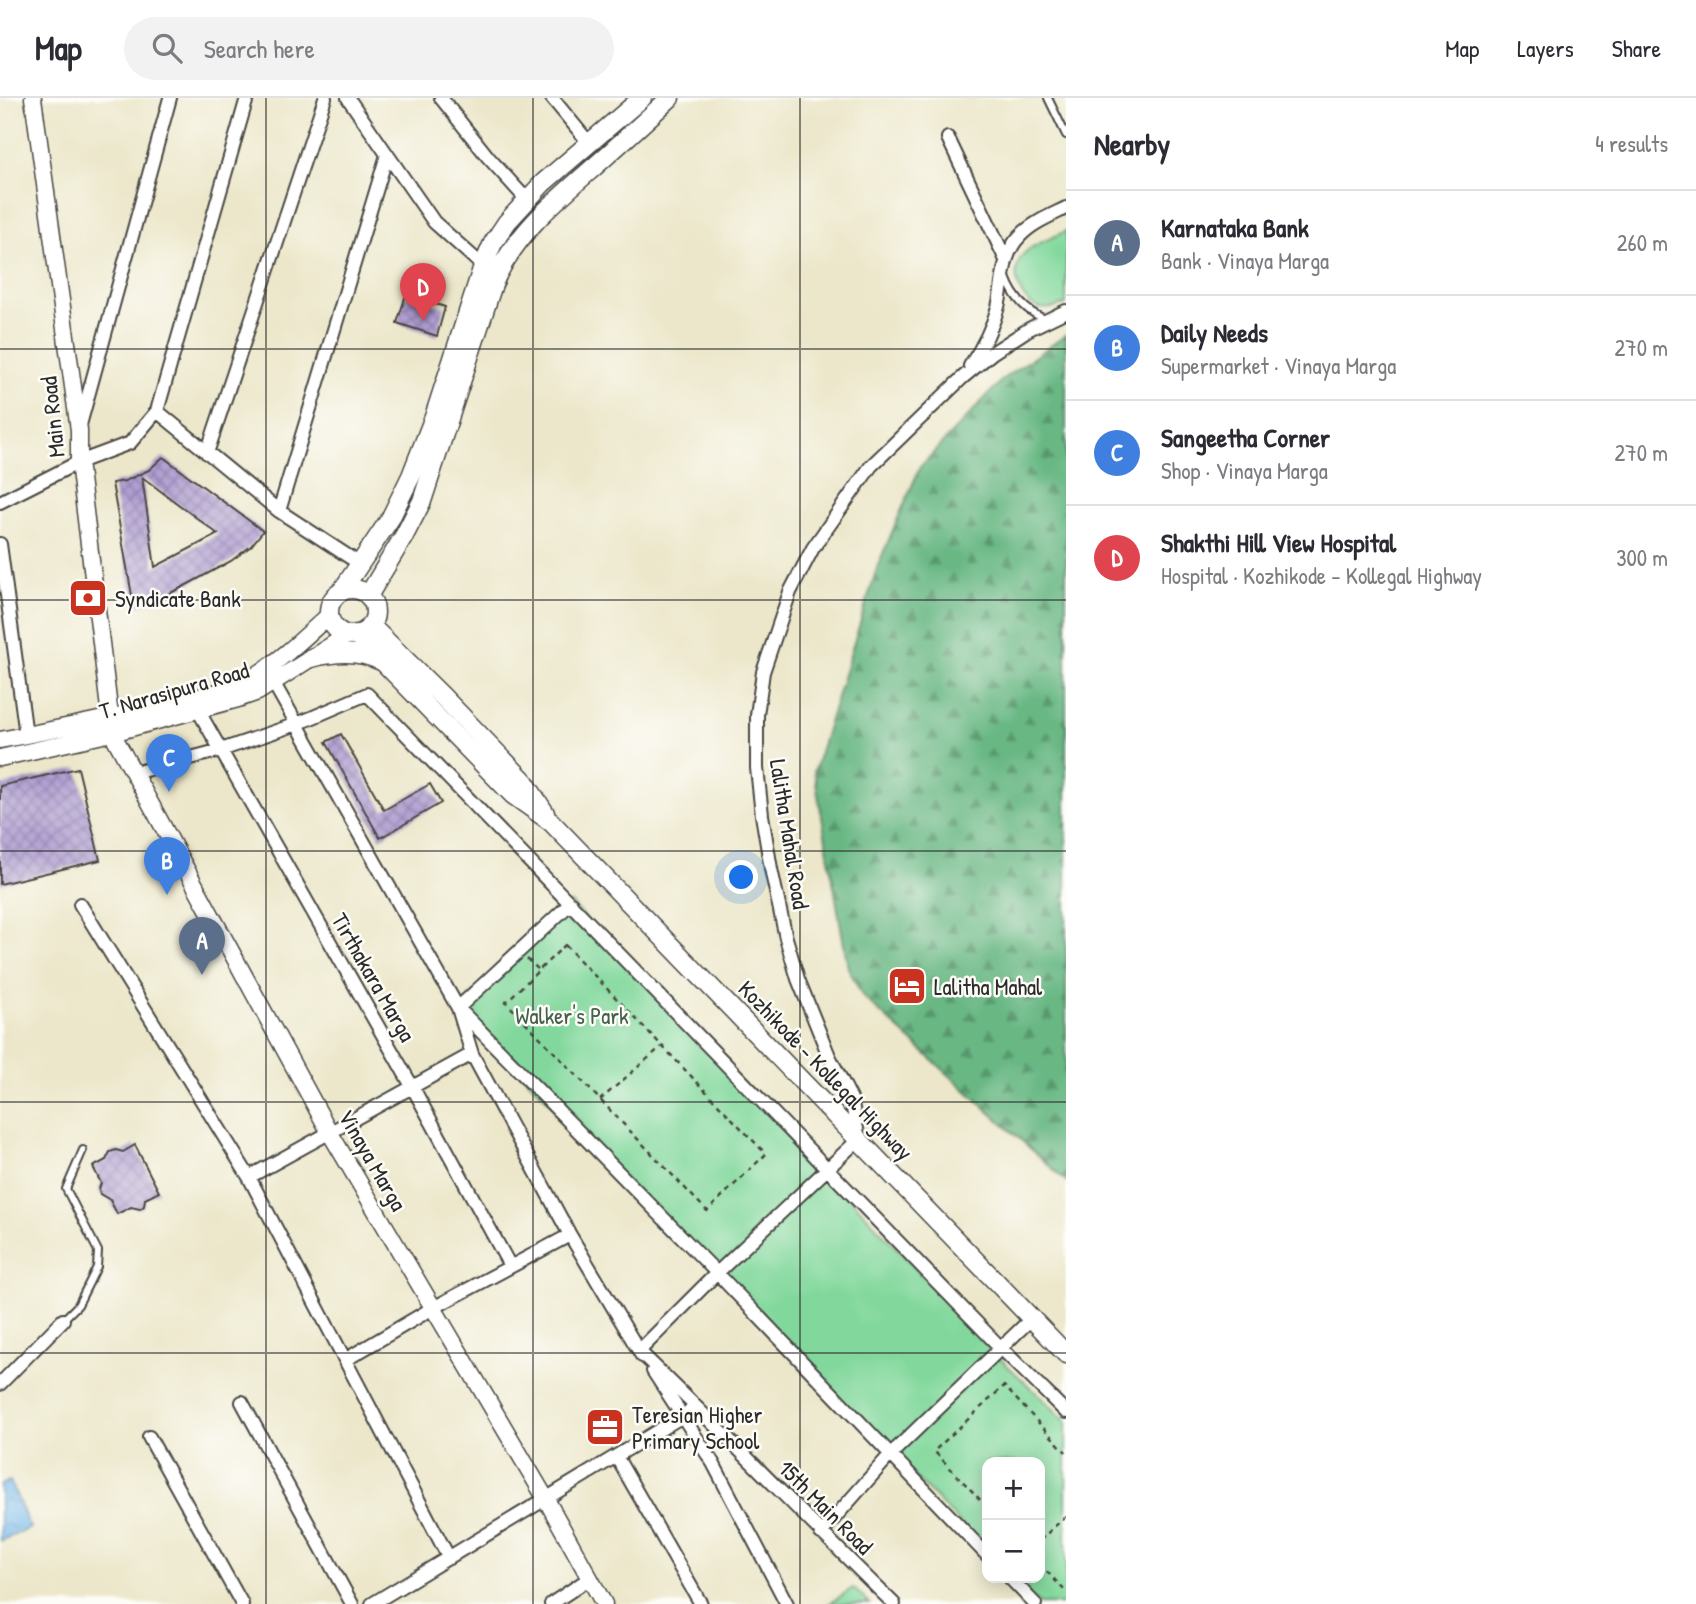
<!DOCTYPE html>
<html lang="en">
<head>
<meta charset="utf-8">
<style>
	:root { --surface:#fff; --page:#f2f2f3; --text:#2b2b33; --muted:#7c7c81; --line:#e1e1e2; --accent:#c8321e }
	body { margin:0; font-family:"Patrick Hand",sans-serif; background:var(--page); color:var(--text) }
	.controls { position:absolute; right:21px; bottom:21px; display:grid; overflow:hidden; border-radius:14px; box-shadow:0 4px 18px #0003 }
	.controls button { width:63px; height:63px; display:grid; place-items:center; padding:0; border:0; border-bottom:2px solid var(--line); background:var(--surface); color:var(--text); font:35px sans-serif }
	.you { position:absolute; left:742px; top:780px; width:24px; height:24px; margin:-18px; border:5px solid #fff; border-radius:50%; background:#1a73e8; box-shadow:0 0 0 10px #1a73e833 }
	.badge { display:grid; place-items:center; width:46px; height:46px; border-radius:50%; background:var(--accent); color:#fff; font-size:23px; font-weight:700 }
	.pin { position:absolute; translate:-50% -58px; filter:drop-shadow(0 2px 4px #0008) }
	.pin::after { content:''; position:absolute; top:37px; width:24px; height:21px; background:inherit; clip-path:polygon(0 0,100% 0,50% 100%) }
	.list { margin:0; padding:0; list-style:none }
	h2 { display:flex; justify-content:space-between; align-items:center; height:91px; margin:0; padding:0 28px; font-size:30px }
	h2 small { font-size:23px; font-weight:400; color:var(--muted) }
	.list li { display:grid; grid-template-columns:46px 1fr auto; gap:21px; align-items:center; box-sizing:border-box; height:105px; padding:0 28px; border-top:2px solid var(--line) }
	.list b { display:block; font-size:26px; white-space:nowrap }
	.list p { margin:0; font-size:23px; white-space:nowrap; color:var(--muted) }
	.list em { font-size:23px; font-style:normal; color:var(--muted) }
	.icon { flex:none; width:38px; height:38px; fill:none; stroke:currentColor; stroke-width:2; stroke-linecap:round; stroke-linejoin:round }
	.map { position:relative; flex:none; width:1066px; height:1506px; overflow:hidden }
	header { display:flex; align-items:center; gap:42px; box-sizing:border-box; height:98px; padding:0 35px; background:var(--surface); border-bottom:2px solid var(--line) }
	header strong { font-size:33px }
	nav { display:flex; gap:38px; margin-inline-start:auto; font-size:24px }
	.search { width:490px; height:63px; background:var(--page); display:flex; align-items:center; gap:18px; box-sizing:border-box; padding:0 24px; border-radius:38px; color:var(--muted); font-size:26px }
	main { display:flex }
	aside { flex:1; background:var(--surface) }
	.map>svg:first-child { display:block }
</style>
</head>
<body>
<header>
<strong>Map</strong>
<div class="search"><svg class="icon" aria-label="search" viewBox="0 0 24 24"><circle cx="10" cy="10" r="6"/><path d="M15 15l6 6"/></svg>Search here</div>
<nav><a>Map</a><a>Layers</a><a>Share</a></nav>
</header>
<main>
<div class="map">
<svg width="1066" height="1506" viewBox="0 0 1066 1506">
	<defs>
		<pattern id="forest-firs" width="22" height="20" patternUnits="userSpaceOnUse" patternTransform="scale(1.75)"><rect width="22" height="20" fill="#69b884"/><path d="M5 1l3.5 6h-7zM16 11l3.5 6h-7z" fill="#57966c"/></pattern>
		<pattern id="water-ripples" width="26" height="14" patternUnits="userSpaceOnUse" patternTransform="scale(1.75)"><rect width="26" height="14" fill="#74b8ea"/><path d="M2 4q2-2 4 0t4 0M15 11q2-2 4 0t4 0" fill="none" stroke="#5f96be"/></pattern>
		<pattern id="building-cross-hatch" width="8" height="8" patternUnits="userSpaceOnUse" patternTransform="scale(1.75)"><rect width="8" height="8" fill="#b09ed2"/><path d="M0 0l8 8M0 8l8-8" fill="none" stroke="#8f81ab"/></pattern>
	</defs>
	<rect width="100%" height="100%" fill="#fdfcf7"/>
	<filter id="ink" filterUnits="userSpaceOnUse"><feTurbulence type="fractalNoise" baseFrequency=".0143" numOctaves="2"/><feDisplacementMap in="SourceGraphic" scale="14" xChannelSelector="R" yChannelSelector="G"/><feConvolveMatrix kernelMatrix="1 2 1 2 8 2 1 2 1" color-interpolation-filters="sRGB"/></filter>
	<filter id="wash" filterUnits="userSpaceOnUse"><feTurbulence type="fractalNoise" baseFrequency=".00686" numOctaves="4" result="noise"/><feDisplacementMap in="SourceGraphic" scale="28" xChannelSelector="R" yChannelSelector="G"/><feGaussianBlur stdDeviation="1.57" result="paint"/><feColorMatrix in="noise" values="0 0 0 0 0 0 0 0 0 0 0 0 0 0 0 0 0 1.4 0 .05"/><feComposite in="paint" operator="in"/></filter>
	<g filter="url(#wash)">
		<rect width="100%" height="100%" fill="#ece7ca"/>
		<path fill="url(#forest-firs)" stroke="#4a7258" stroke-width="2" d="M1066 237V1083L863 899 848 870 814 673 878 467 920 369 1004 280Z"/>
		<path fill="#82d89c" stroke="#568264" stroke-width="2" d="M1066 133V206C1058 209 1048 212 1039 210 1019 203 1010 175 1022 158 1032 146 1053 140 1066 133Z
			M571 805 825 1073 994 1255 1066 1323V1506H1039L1013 1480H1040V1364H987V1453L458 910Z
			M853 1490 870 1506H829Z"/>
		<path fill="url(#water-ripples)" stroke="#50728a" stroke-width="2" d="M10 1383 30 1430 0 1443V1387Z"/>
		<g id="blocks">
			<path fill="url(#building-cross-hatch)" fill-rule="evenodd" d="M406 197 445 209 437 238 397 225Z
				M163 359 263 433 251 448 231 463 183 489 153 503 134 509 112 385 125 383 149 372ZM142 379 218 436 155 469Z
				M341 636 384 712 430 686 441 705 380 740 326 644Z
				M78 670 100 762 0 786V688Z
				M135 1047 159 1094 145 1101 144 1108 140 1111 131 1109 117 1116 110 1102 100 1096 99 1091 101 1085 93 1069 106 1062 110 1054 116 1052 123 1054Z"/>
		</g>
	</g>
	<g filter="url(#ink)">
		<use href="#blocks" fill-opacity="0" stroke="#484743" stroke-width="2"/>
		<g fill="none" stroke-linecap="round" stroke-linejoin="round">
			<g stroke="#484743" stroke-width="10">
				<path id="lane" d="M1048 0 1066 37
					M1006 179C1013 199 1025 213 1045 221
					M63 1222 78 1207 97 1169 98 1153 66 1091 83 1052"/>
			</g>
			<g stroke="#484743" stroke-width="16">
				<path id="street" d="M348 0 434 124 483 168
					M441 0 488 59 527 102
					M552 0 590 46
					M948 40 1006 162
					M970 268C982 250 992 231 998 209 1004 185 1001 157 1020 138 1032 125 1050 118 1066 110
					M157 313 279 413 360 466
					M80 327 170 0
					M207 355 325 0
					M0 404 79 364 130 345 157 313 247 0
					M279 413 387 57
					M0 446 26 637
					M273 584 458 910 472 956 570 1137 642 1258
					M198 612 413 990 510 1168
					M134 675 221 652 297 626 367 596 1000 1249 1066 1314
					M571 805 458 910 717 1175 987 1457
					M80 806 249 1079 449 1460
					M249 1079 472 956
					M345 1262 433 1210 570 1137
					M653 1273 713 1365 787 1506
					M0 1286 63 1222
					M242 1304 352 1506
					M149 1339 242 1506
					M616 1358 701 1506
					M821 1435 890 1357 1032 1220
					M1010 1480 1035 1506
					M372 1506 689 1314
					M551 1506 590 1480
					M894 1506C808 1422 725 1336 639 1253L717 1175 859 1041 851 1001 829 958 798 881 786 840 771 771 762 717 757 670V617L763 574 790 494 813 450 871 368 962 280 992 255 1029 231 1066 213"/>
			</g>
			<g stroke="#484743" stroke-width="19">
				<path id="secondary" d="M33 0 79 332V364L112 635 330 1035 546 1401 604 1506
					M0 642C58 631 116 619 173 605 198 599 227 594 250 581 279 564 304 540 329 517
					M0 660 112 635 238 601 258 594 349 536"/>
			</g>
			<g stroke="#484743" stroke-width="21">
				<path id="primary" d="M329 514a23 23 0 1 1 46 0a23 23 0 1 1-46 0Z
					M341 494 390 421 411 378 434 319 483 168 493 145 507 124 543 85 642 0
					M368 498 404 438 422 403 493 186C514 137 555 103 594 69 620 46 645 23 670 0
					M370 527 443 599 524 683 545 715
					M356 536 513 697 551 724 1066 1256
					M311 560C335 554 358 552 381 563"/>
			</g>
			<path stroke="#484743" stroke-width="2.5" stroke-dasharray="5 5" stroke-linecap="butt" d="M565 847 766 1056 707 1113 506 904Z
				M527 861 539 872
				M600 1002 661 949
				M987 1409 934 1353 1004 1288 1066 1354
				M1040 1442 1066 1418
				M1040 1466 1066 1494"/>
			<use href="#lane" stroke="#fff" stroke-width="6"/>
			<use href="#street" stroke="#fff" stroke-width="12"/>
			<use href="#secondary" stroke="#fff" stroke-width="16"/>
			<use href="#primary" stroke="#fff" stroke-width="18"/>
		</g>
	</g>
	<path fill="none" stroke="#2b2b2b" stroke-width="2" stroke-opacity="0.55" d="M266 0V1506M533 0V1506M800 0V1506M0 251H1066M0 502H1066M0 753H1066M0 1004H1066M0 1255H1066"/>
	<defs>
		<g id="bank-square" transform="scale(2.0125)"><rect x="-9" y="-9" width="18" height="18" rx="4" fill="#c8321e" stroke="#fdfcf7"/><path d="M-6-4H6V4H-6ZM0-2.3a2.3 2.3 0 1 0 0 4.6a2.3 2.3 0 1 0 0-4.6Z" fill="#fff"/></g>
		<g id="hotel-square" transform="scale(2.0125)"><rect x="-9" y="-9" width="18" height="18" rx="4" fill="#c8321e" stroke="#fdfcf7"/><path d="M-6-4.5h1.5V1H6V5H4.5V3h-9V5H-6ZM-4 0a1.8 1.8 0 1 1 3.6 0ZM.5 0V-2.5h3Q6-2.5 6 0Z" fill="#fff"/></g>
		<g id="office-square" transform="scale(2.0125)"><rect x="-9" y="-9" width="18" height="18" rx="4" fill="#c8321e" stroke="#fdfcf7"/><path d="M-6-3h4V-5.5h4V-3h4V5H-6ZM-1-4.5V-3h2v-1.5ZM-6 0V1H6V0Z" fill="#fff"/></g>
	</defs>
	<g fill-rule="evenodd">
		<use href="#bank-square" x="88" y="500"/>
		<use href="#hotel-square" x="907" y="888"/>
		<use href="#office-square" x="605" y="1329"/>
	</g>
	<g text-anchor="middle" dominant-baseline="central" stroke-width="5" stroke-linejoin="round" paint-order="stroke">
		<g font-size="23" fill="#2b2b2b" stroke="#fdfcf7">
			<text transform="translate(52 319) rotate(-96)">Main Road</text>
			<text transform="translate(174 592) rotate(-16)">T. Narasipura Road</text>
			<text transform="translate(790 736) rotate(81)">Lalitha Mahal Road</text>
			<text transform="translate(374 879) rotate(60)">Tirthakara Marga</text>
			<text transform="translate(826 972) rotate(46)">Kozhikode - Kollegal Highway</text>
			<text transform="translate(373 1062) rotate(60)">Vinaya Marga</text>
			<text transform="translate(826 1409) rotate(45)">15th Main Road</text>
		</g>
		<g font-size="23" fill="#2b2b2b" stroke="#fdfcf7" text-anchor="start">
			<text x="115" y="500">Syndicate Bank</text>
			<text x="934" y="888">Lalitha Mahal</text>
			<text x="632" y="1316">Teresian Higher<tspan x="632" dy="26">Primary School</tspan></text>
		</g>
		<g font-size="23" fill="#455f4d" stroke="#fdfcf7">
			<text x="572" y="917">Walker's Park</text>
		</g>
	</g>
</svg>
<div class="controls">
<button>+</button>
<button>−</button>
</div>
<div class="you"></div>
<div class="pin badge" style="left:202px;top:877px;background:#5c6f8a">A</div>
<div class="pin badge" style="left:167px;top:797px;background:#3f7fe0">B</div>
<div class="pin badge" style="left:169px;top:694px;background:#3f7fe0">C</div>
<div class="pin badge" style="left:423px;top:223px;background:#e0444e">D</div>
</div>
<aside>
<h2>Nearby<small>4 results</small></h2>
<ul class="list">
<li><span class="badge" style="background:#5c6f8a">A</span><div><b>Karnataka Bank</b><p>Bank · Vinaya Marga</p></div><em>260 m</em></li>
<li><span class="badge" style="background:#3f7fe0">B</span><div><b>Daily Needs</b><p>Supermarket · Vinaya Marga</p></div><em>270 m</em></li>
<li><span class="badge" style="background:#3f7fe0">C</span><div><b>Sangeetha Corner</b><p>Shop · Vinaya Marga</p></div><em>270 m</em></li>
<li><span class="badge" style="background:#e0444e">D</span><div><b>Shakthi Hill View Hospital</b><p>Hospital · Kozhikode - Kollegal Highway</p></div><em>300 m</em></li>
</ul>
</aside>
</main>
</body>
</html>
